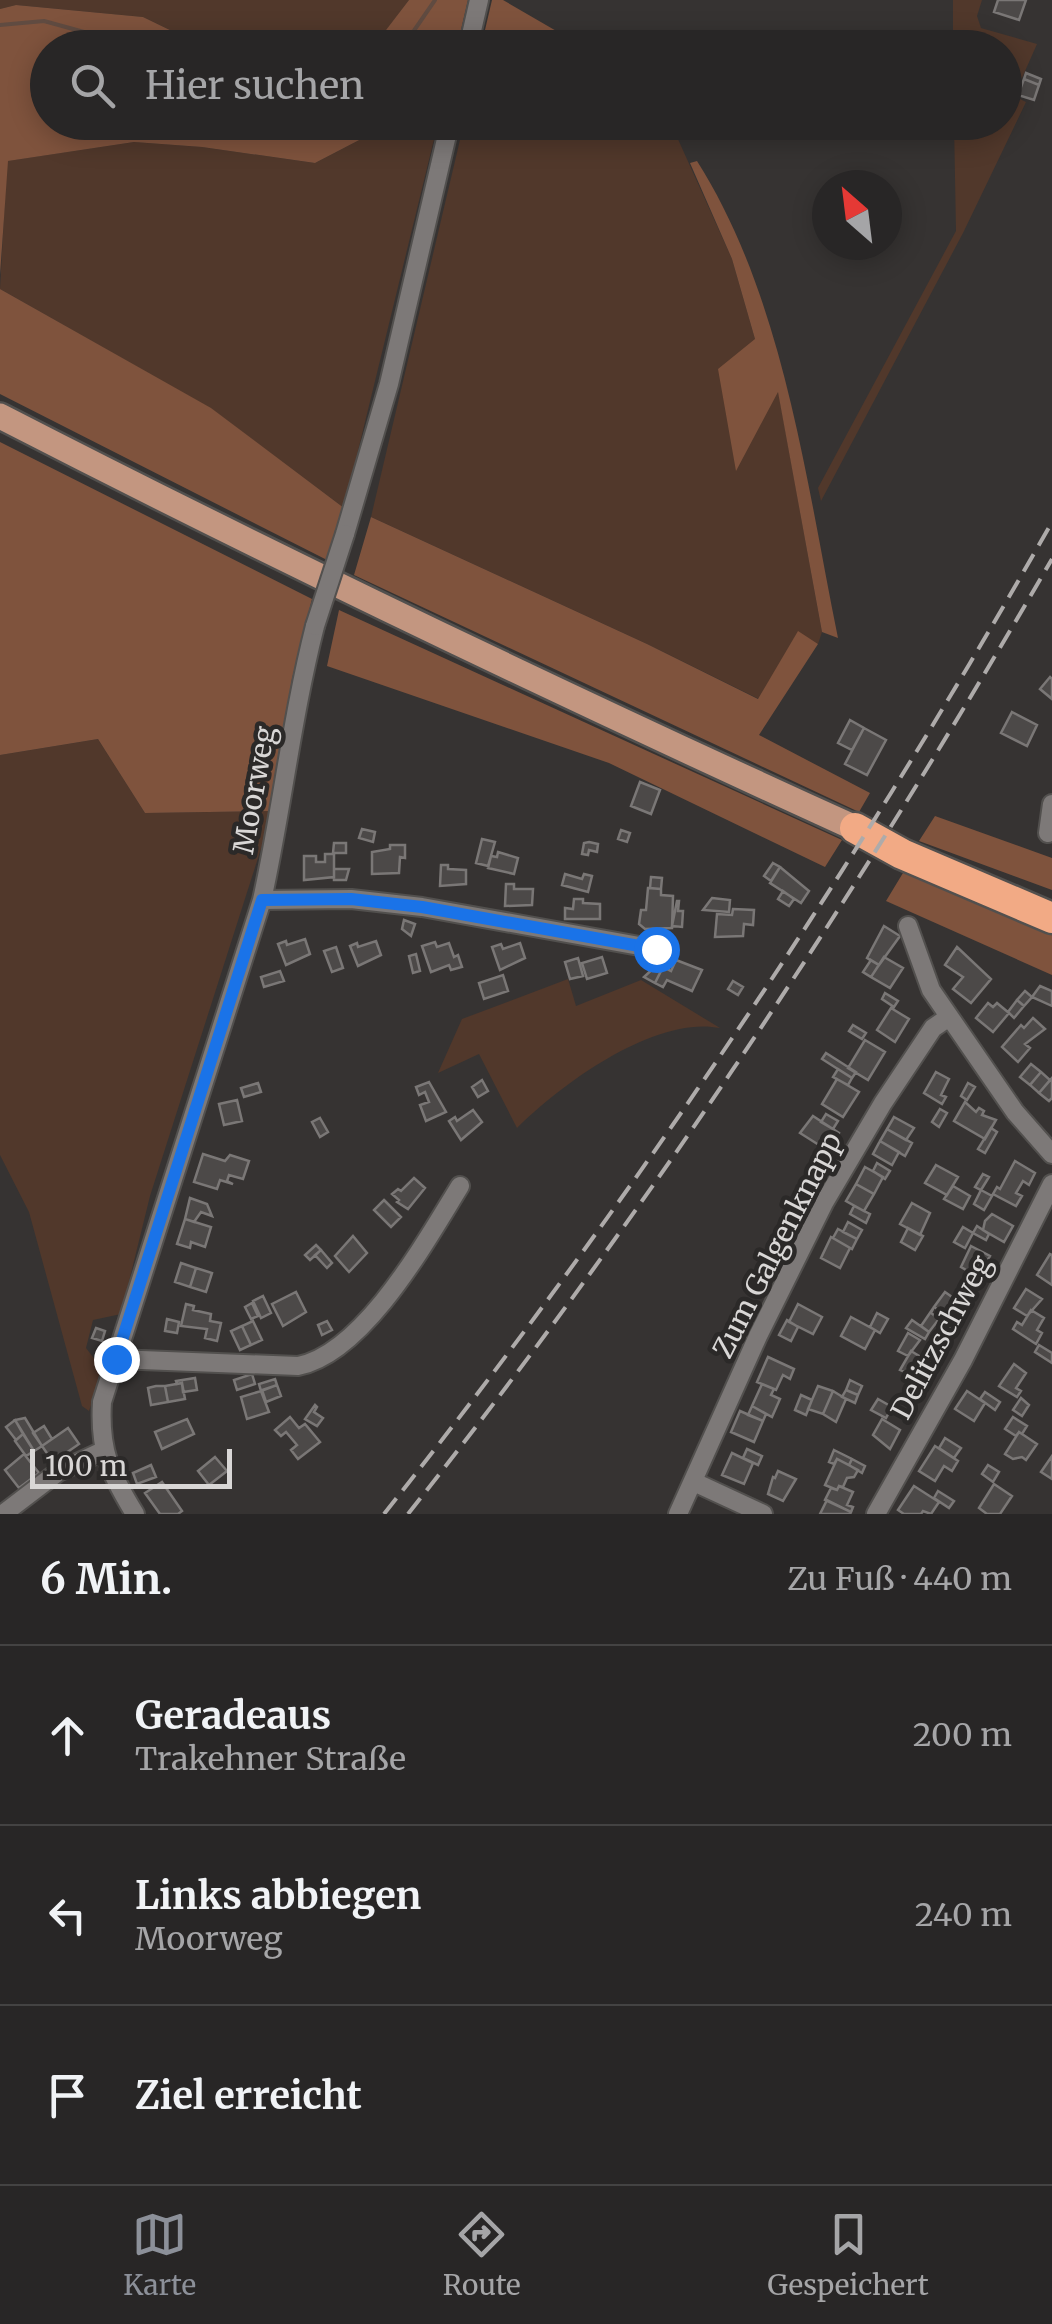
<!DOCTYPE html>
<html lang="de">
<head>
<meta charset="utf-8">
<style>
	:root { --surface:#282626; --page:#343232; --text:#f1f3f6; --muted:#a5a5a7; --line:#444343; --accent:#8c9099 }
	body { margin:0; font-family:Merriweather,serif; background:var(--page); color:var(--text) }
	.compass { position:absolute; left:812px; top:170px; width:90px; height:90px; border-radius:50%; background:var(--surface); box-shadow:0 5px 25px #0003; rotate:332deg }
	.scale { position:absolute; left:30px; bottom:25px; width:202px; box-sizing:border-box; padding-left:10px; border:5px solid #d9d7d6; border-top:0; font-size:28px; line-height:35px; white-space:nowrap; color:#d9d7d6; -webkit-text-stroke:8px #2b2928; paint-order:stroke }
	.stop { position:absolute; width:30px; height:30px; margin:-22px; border:8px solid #1a73e8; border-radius:50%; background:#fff }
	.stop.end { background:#1a73e8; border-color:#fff; box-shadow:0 2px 10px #0008 }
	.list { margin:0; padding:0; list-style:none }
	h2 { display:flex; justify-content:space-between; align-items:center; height:130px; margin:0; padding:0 40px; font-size:42px }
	h2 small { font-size:32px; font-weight:400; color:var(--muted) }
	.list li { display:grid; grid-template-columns:65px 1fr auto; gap:30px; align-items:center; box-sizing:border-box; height:180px; padding:0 40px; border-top:2px solid var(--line) }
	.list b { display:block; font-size:38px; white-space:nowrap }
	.list p { margin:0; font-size:32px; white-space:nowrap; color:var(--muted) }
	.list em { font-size:32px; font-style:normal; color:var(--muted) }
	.icon { flex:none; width:55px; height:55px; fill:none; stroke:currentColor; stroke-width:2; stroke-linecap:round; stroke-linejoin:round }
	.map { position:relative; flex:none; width:1052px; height:1514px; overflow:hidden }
	.search { position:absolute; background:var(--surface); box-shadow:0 5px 25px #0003; left:30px; right:30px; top:30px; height:110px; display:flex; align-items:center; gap:25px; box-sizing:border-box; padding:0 35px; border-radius:55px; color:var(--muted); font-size:38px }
	.sheet { height:670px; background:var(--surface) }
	nav { display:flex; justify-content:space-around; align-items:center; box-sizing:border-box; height:140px; border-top:2px solid var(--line); background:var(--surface); font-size:28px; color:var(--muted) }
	nav a { display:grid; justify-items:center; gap:5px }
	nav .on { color:var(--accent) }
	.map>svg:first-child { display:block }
</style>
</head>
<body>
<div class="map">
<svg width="1052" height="1514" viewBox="0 0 1052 1514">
	<rect width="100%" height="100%" fill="#363332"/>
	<path fill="#51382b" d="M0 0H409L373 48 205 47 143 17 16 5 0 9Z
		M953 0H982L977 16 981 28 1037 44 1014 96 1026 102 963 233 821 501 818 488 956 231 954 123 1004 122V48L953 47Z
		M392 123H438L344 508 210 408 0 289 7 161 134 142 202 147 315 163Z
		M464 123H639L677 137 732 259 755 339 736 469 778 390 822 632 818 644 798 632 759 699 647 644 371 517Z
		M98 739 145 813 273 811 150 1196 121 1314 93 1320 86 1348 103 1370 89 1411 82 1406 29 1212 0 1155V755Z
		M568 979 576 1006 641 980 720 1028C655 1015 561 1084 517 1128L479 1054 438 1073 462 1019Z"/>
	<path fill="#7f533d" d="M409 0H468L457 47H373Z
		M492 0H503L584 47H481Z
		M16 5 143 17 205 47 48 48V122L392 123 315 163 202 147 134 142 8 161 0 275V9Z
		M697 161C784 298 806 481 838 638L822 632 778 392 736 471 718 369 755 339 732 259 690 163Z
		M0 289 211 408 344 508 327 560 0 394Z
		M0 442 312 599 292 679 273 811 145 813 98 739 0 755Z
		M371 517 647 644 758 699 798 631 818 644 759 735 870 793 859 812 354 575Z
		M339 610 842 840 825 867 609 763 327 666Z
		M935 816 1052 858V890L919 841Z
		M906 868 1052 933V975L886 901Z"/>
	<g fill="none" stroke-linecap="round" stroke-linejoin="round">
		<path stroke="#604b41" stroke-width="4" d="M0 25 44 21 142 48
			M402 48 435 0
			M267 122 272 126 316 134 343 122"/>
	</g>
	<path fill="#4c4948" stroke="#7a7776" stroke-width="2.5" d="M998 0H1026L1019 20 994 12Z
		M1026 73 1041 79 1039 85 1024 79Z
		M1024 79 1039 85 1034 100 1018 95Z
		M1050 677 1052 679V699L1040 689Z
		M1012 712 1037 725 1027 746 1001 733Z
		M850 720 864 728 852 750 838 743Z
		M864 728 886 740 867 775 845 764Z
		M640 782 660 790 651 814 631 806Z
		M362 829 375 832 373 842 359 838Z
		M621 830 630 833 627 842 618 839Z
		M482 839 495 842 488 866 476 863Z
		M589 842 598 844 597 852 589 850 588 855 582 854 584 843Z
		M334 843H346V853H333Z
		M390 845H405V858L400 857 399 873 372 874V852L390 849Z
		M498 852 518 858 514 874 488 868 491 856 497 857Z
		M325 854H334V877L304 880V856H316V862H325Z
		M773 863 780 867 771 881 764 876Z
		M441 865H448V869L466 870V884L440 886Z
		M780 867 809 891 801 903 770 883Z
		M334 869H349L346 880H334Z
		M565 874 582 879 584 874 592 876 588 892 562 885Z
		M651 877 662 878 661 889 650 888Z
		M506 884H514V889H533L532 905 505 906Z
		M648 888 661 889V895L673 896 672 928 645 929 639 924 641 910H646Z
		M783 891 794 899 789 906 778 899Z
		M712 898 730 900 729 912 703 910Z
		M574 899H583V903L600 904V919H565V908L573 909Z
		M677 901H679L678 911H683L682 927 672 926Z
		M733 909 754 910 753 925 744 924 743 936 715 937 717 914 732 915Z
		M404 920 415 924 411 936 402 929Z
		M884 926 900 936 879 965 867 958Z
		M305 939 310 954 286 965 278 944 286 941 287 945Z
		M376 941 381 955 358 966 350 946 357 943 358 947Z
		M435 942 437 947 449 943 454 957 458 955 462 967 451 970 449 965 431 972 422 946Z
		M520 943 525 958 500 970 492 947 501 944 503 949Z
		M336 947 343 968 332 972 324 951Z
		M957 947 991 979 971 1003 953 989 963 977 945 965Z
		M416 954 420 971 413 973 409 956Z
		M602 957 607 973 587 979 582 963Z
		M884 957 903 968 890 988 871 977Z
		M578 958 583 976 570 979 565 962Z
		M676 960 702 970 692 991 667 980 663 987 655 983 663 967 671 971Z
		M871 960 879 965 871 977 863 972Z
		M657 965 663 967 655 983 644 977Z
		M280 971 284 981 264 987 261 977Z
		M503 975 508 991 484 999 479 983Z
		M733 981 743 987 738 995 728 989Z
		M1040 986 1052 991V1006L1032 997Z
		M1025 991 1032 997 1024 1006 1017 1000Z
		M885 993 898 1001 894 1007 882 999Z
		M1017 1000 1024 1006 1014 1018 1008 1012Z
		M988 1003 993 1007 997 1003 1009 1013 993 1032 976 1018Z
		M891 1008 909 1019 895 1042 877 1030Z
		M1033 1018 1045 1029 1025 1044 1030 1048 1018 1062 1002 1047 1021 1025 1024 1028Z
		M853 1025 866 1033 862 1039 849 1031Z
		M865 1040 885 1052 868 1080 848 1068Z
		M826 1053 856 1072 852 1078 822 1059Z
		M1031 1064 1041 1072 1030 1085 1020 1077Z
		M838 1069 852 1078 848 1085 833 1077Z
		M936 1072 949 1079 941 1095 946 1097 942 1104 924 1093Z
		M1041 1072 1050 1080 1039 1093 1030 1085Z
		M1052 1078V1098L1049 1101 1039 1093Z
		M837 1079 859 1092 843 1117 822 1104Z
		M482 1080 488 1091 478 1097 472 1087Z
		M429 1082 446 1112 426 1121 420 1105 429 1102 425 1092 419 1095 416 1087Z
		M258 1083 261 1092 244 1097 241 1088Z
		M968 1083 975 1087 967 1100 961 1096Z
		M237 1100 242 1121 224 1125 219 1104Z
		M965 1102 976 1112 979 1108 984 1111 982 1115 996 1120 985 1139 954 1121Z
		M940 1109 947 1113 939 1127 932 1122Z
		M473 1110 482 1122 461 1140 449 1121 455 1117 457 1121Z
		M826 1114 838 1121 833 1129 821 1122Z
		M813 1116 839 1133 830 1152 800 1133Z
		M894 1117 914 1128 906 1140 887 1129Z
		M320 1118 328 1132 320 1137 312 1122Z
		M991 1128 997 1132 985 1153 978 1149Z
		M887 1129 912 1143 905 1156 880 1141Z
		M880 1141 899 1152 892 1165 873 1154Z
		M203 1154 225 1161 230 1155 249 1161 243 1179 229 1175 227 1181 233 1184 220 1180 217 1189 194 1182Z
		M1015 1161 1035 1173 1029 1185 1023 1181 1016 1193 1022 1196 1016 1206 993 1194 997 1187 1000 1189Z
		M877 1163 890 1171 885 1179 873 1171Z
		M936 1165 958 1177 947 1195 925 1183Z
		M865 1167 883 1177 874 1194 856 1184Z
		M983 1174 989 1177 981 1190 975 1187Z
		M414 1178 425 1188 408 1209 397 1202 399 1200 392 1194 398 1189 401 1191Z
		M856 1184 874 1194 864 1211 846 1201Z
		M953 1186 970 1196 963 1209 944 1199Z
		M981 1190 992 1196 984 1210 974 1204Z
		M190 1198 207 1204 212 1216 201 1212 194 1222 185 1219Z
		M384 1200 401 1217 391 1227 374 1210Z
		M912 1203 930 1213 920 1235 900 1224Z
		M854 1206 870 1214 866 1223 850 1214Z
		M992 1214 1013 1226 1004 1242 983 1230 985 1221Z
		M185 1219 211 1227 205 1247 191 1242 190 1248 177 1244Z
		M848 1222 862 1230 857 1239 843 1232Z
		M977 1226 989 1234 986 1240 973 1233Z
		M963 1227 973 1233 965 1248 954 1242Z
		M908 1228 923 1236 915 1250 901 1242Z
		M838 1229 857 1239 852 1249 833 1238Z
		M353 1236 367 1253 349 1272 335 1256Z
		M831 1237 850 1248 840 1268 821 1258Z
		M316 1245 321 1250 310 1260 305 1255Z
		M971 1246 990 1256 978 1277 961 1267Z
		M321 1250 332 1263 327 1268 315 1255Z
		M1050 1254 1052 1255V1285L1037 1275Z
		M181 1263 196 1268 190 1287 175 1282Z
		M196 1268 212 1273 206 1292 190 1287Z
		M1026 1289 1042 1299 1027 1316 1014 1308Z
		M296 1292 306 1312 283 1326 272 1304Z
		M945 1292 962 1304 954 1315 960 1318 953 1329 935 1316 939 1310 934 1307Z
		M263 1296 271 1313 261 1318 253 1301Z
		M252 1303 258 1316 251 1319 245 1307Z
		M186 1304 194 1306 193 1310 211 1314 210 1321 221 1323 217 1341 205 1338 207 1329 181 1326Z
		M798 1304 822 1317 813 1334 789 1322Z
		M934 1307 931 1313 939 1319 929 1332 921 1326Z
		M1031 1310 1044 1318 1037 1330 1042 1333 1036 1344 1013 1329 1017 1322 1022 1325Z
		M877 1313 888 1319 880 1333 870 1327Z
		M851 1317 875 1330 865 1349 841 1336Z
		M167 1319 179 1322 177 1333 165 1331Z
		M787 1320 798 1327 791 1341 779 1335Z
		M912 1320 929 1332 925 1339 906 1328Z
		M253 1321 262 1340 251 1345 242 1326Z
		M327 1321 332 1330 322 1335 318 1325Z
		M242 1326 251 1345 240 1350 231 1331Z
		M96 1328 105 1331 102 1341 92 1338Z
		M908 1333 920 1340 908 1356 898 1351Z
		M1039 1345 1052 1353V1363L1035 1352Z
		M911 1351 929 1362 920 1379 900 1370Z
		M768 1357 794 1369 790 1379 783 1375 776 1390 757 1382Z
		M1014 1364 1026 1373 1016 1388 1021 1391 1017 1397 999 1386Z
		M252 1374 255 1384 237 1390 234 1380Z
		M195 1378 197 1390 183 1392 182 1383 177 1384 176 1381Z
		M275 1379 277 1385 261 1391 259 1384Z
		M850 1380 862 1386 858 1395 846 1390Z
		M182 1383 185 1399 168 1402 165 1386Z
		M762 1384 774 1389 771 1395 780 1399 772 1417 752 1406Z
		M277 1385 281 1396 266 1402 262 1390Z
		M156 1386H165L168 1402 151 1405 148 1388Z
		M818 1386 833 1391 823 1414 808 1409Z
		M846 1390 858 1395 855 1403 842 1397Z
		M261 1391 269 1412 247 1419 241 1397Z
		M833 1391 846 1399 836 1422 823 1414Z
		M967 1391 985 1403 974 1421 955 1409Z
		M985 1392 1000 1402 995 1410 980 1399Z
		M801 1395 812 1400 806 1415 795 1410Z
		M1021 1398 1029 1405 1022 1416 1013 1410Z
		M878 1399 892 1407 886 1418 871 1410Z
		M315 1405 317 1407 314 1412 323 1418 317 1426 305 1419Z
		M752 1406 766 1414 763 1421 748 1415Z
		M740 1411 763 1421 754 1442 731 1432Z
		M290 1417 299 1428 305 1424 320 1442 298 1459 291 1450 297 1445 286 1432 281 1436 275 1430Z
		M1013 1417 1027 1426 1022 1434 1019 1432 1016 1436 1005 1429Z
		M25 1418 42 1446 34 1451 15 1420Z
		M187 1419 194 1434 162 1449 155 1432Z
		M882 1419 900 1430 890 1449 873 1435Z
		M15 1420 23 1434 16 1440 6 1427Z
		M44 1426 52 1439 42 1446 33 1433Z
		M68 1428 79 1444 53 1462 42 1446Z
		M1019 1432 1037 1444 1026 1460 1022 1457 1013 1459 1005 1454Z
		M23 1434 34 1451 26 1456 15 1441Z
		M945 1438 961 1448 954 1458 939 1448Z
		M935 1446 958 1461 952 1471 944 1466 935 1481 919 1471Z
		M747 1449 762 1456 758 1465 743 1458Z
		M834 1450 852 1459 849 1465 837 1459 834 1464 829 1462Z
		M732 1453 753 1463 744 1484 722 1475Z
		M24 1454 39 1473 19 1488 5 1470Z
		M1052 1456V1479L1041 1472Z
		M215 1457 227 1471 209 1485 198 1471Z
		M837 1459 858 1470 854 1477 847 1478 843 1487 839 1486 837 1490 825 1485Z
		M852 1459 865 1466 862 1473 849 1465Z
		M151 1465 156 1477 137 1484 133 1473Z
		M988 1465 999 1472 993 1482 982 1474Z
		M778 1471 796 1479 783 1501 768 1494 773 1477 775 1478Z
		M162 1482 182 1511 178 1514H160L145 1493Z
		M994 1484 1012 1496 1000 1514H987L979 1508Z
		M839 1486 853 1492 847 1505 853 1507 851 1512 825 1500 831 1488 837 1490Z
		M914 1486 939 1502 931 1514 923 1511 921 1514H904L898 1510Z
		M938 1491 954 1501 949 1508 934 1498Z
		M827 1500 851 1512 850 1514H820Z"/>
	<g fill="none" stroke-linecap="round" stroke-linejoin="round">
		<g stroke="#52504e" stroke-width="22">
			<path id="street" d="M468 48 479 0
				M345 534 389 384 450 122
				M1048 833 1052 804
				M262 900 351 899 422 907 656 949
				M908 926 931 990 1015 1112 1052 1154
				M116 1359 298 1366C364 1353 426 1241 460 1186
				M694 1482 763 1514
				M3 1514 58 1472 103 1451
				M135 1514C110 1473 99 1451 102 1402L262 900C282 809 292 716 315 626
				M678 1514 758 1336 824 1203 883 1103 933 1028 949 1017
				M876 1514 963 1360 1052 1184"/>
		</g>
		<g stroke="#52504e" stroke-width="30">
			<path id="primary" d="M0 416C282 561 567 697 855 828"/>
		</g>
		<g stroke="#52504e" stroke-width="35">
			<path id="highway" d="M855 828 902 854 1052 918"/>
		</g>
		<use href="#street" stroke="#7d7978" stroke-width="18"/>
		<use href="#primary" stroke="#c39680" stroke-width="25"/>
		<use href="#highway" stroke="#f2aa85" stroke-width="30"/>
		<path stroke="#aeabaa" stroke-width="4" stroke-dasharray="20 10" stroke-linecap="butt" d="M384 1514C632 1201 855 869 1052 522
			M408 1514C647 1212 859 892 1052 559"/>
		<g stroke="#52504e" stroke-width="22" stroke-linecap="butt">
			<path id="street-bridge" d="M315 626 345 534"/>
		</g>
		<use href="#street-bridge" stroke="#7d7978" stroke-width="18"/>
	</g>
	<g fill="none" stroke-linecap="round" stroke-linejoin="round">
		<path stroke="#1a73e8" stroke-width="12" d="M116 1359 262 900 351 899 422 907 656 949"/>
	</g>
	<g text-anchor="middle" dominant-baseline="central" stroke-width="9" stroke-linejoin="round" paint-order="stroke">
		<g font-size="28" fill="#d9d7d6" stroke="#2b2928">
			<text transform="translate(254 790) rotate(-80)">Moorweg</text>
			<text transform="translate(777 1245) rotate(-63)">Zum Galgenknapp</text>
			<text transform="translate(941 1337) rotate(-62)">Delitzschweg</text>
		</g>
	</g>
</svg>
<svg class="compass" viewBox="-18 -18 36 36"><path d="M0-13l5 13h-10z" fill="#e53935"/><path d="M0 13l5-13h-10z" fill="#a5a5a7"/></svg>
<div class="scale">100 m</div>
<div class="stop" style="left:656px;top:949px"></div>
<div class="stop end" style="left:116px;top:1359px"></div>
<div class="search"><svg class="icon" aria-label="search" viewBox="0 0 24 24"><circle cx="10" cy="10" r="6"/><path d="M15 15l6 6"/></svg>Hier suchen</div>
</div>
<section class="sheet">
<h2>6 Min.<small>Zu Fuß · 440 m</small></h2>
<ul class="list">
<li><svg class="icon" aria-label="ahead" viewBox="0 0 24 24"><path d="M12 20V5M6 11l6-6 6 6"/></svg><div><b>Geradeaus</b><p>Trakehner Straße</p></div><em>200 m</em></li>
<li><svg class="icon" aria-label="left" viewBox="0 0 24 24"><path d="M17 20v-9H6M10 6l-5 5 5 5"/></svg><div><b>Links abbiegen</b><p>Moorweg</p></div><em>240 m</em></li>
<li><svg class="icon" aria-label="arrive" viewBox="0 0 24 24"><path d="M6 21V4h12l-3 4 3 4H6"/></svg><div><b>Ziel erreicht</b></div></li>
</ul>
</section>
<nav>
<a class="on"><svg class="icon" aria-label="map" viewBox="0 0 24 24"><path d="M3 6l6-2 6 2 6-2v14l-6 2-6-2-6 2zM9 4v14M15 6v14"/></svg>Karte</a>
<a><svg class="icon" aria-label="directions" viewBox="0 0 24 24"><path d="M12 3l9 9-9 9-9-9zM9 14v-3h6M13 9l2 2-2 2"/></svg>Route</a>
<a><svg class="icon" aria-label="saved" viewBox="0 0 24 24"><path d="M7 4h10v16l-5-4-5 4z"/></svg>Gespeichert</a>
</nav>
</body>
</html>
